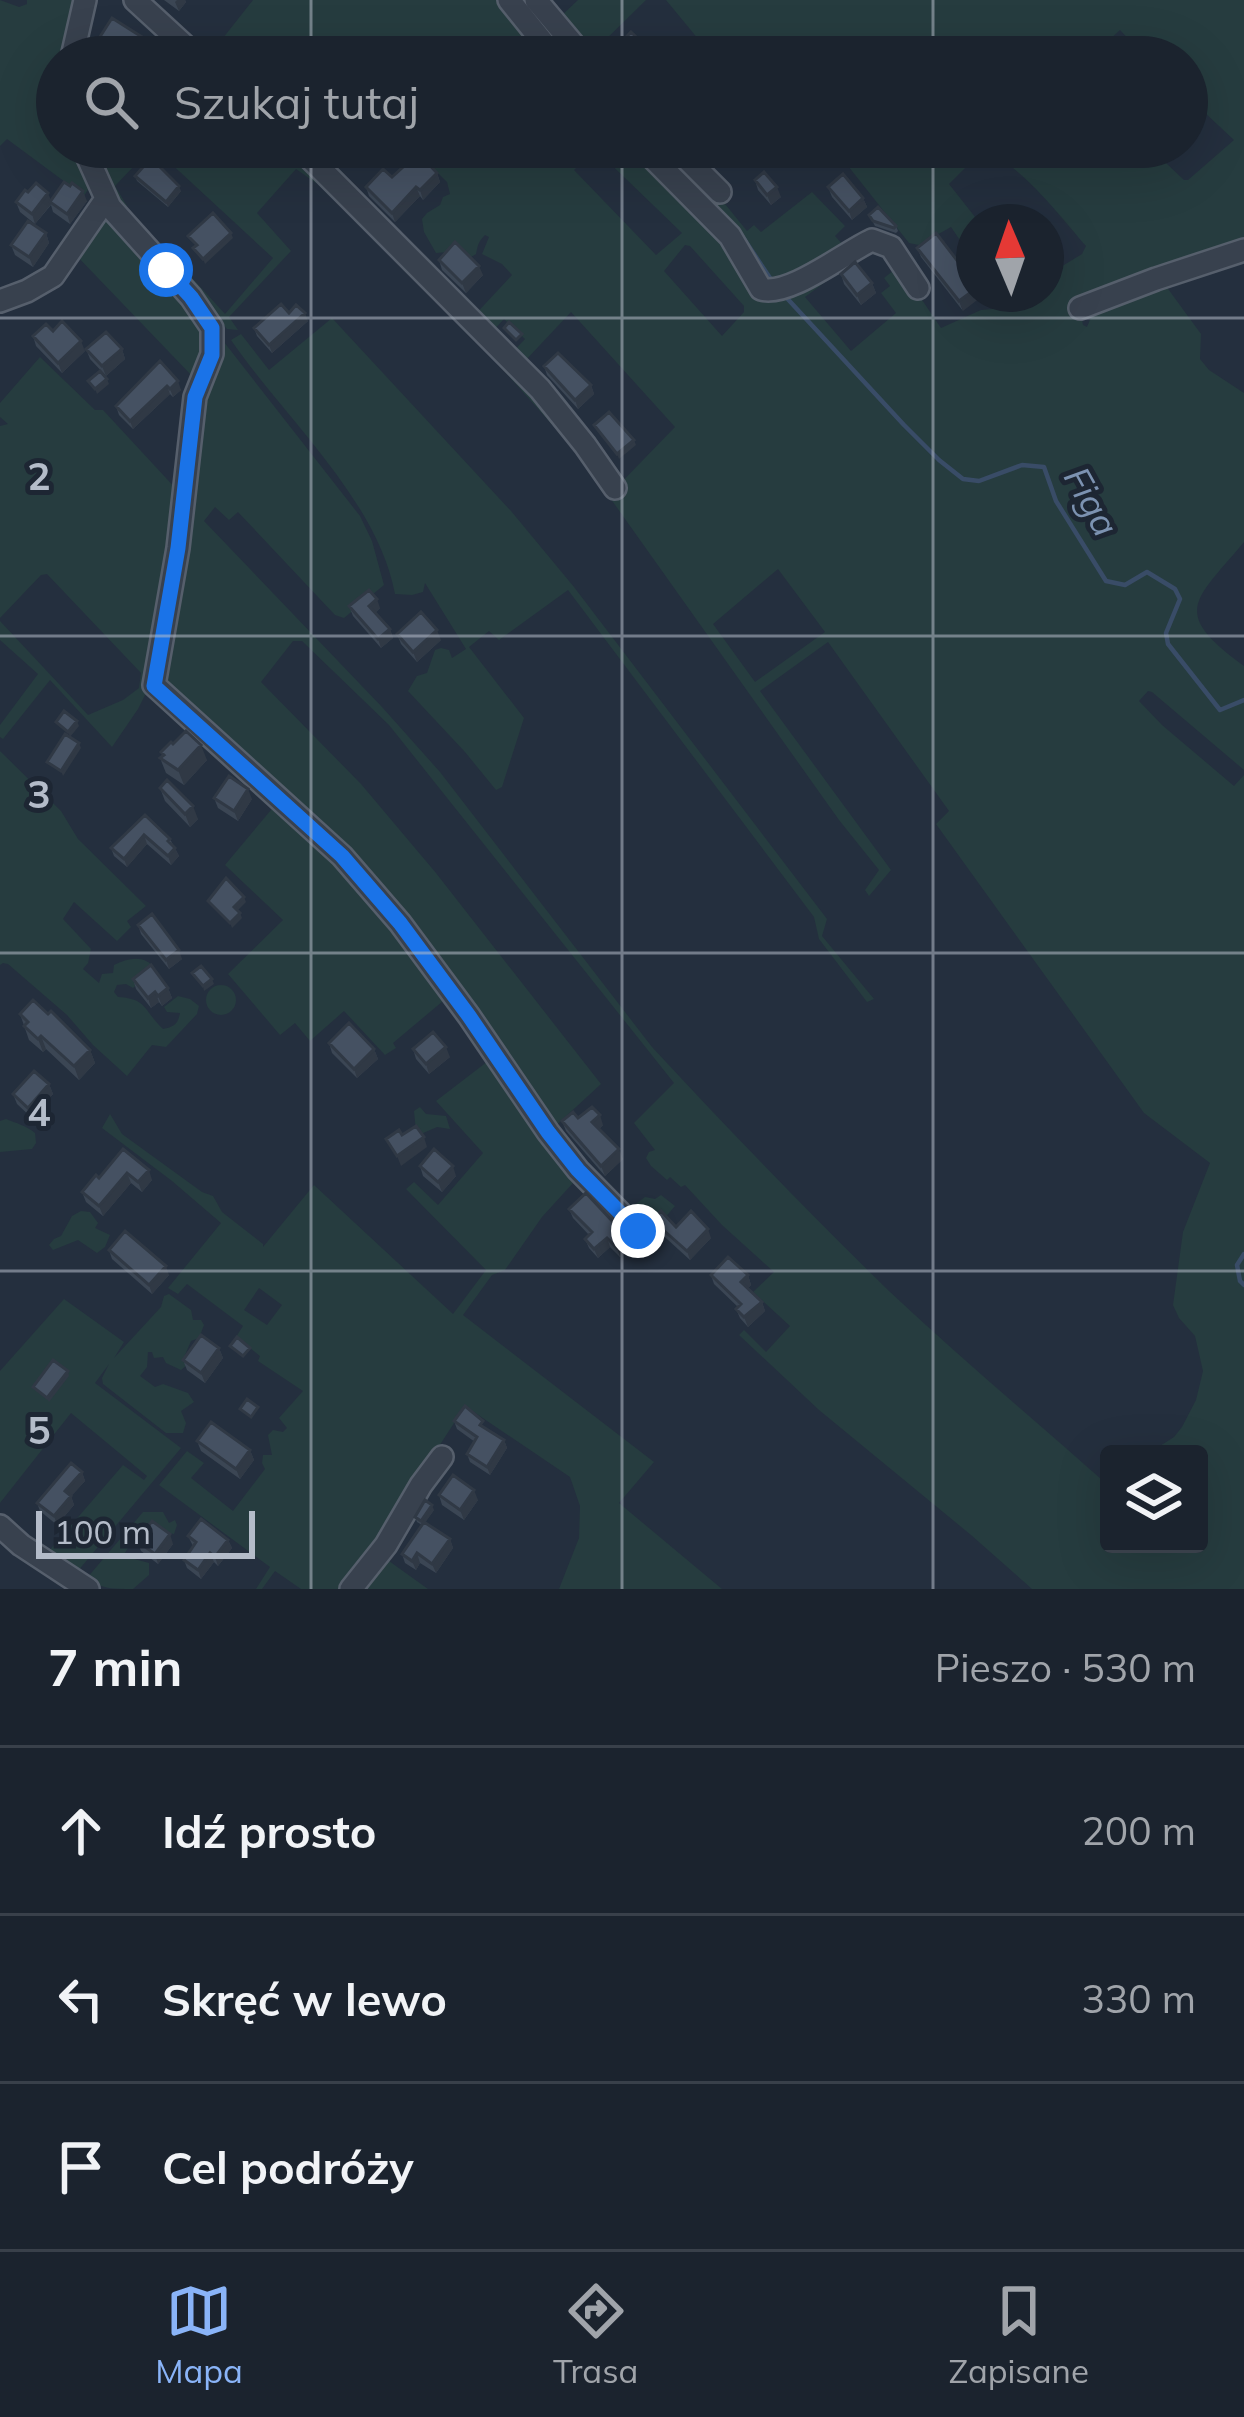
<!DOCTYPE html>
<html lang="pl">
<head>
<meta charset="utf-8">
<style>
	:root { --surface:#1b232e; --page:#242b36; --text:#f1f3f6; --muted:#a0a4aa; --line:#39404a; --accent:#8ab4f8 }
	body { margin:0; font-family:Mulish,sans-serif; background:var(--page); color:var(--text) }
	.controls { position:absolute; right:36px; bottom:36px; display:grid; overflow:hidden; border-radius:12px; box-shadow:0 12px 48px #0002 }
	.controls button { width:108px; height:108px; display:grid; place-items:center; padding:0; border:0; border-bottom:3px solid var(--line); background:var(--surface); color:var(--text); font:60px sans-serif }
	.compass { position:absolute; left:956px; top:204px; width:108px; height:108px; border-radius:50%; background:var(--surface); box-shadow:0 12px 48px #0002; rotate:358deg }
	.scale { position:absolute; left:36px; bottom:30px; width:219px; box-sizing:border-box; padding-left:12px; border:6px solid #b4bcc9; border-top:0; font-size:33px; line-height:42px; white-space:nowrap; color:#b4bcc9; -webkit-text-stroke:9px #1d2633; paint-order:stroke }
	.stop { position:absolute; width:36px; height:36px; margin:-27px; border:9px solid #1a73e8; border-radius:50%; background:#fff }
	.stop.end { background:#1a73e8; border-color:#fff; box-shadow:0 3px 12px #0008 }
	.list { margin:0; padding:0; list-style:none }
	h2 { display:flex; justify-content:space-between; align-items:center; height:156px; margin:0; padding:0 48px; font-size:51px }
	h2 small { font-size:39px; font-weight:400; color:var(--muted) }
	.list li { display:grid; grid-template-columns:78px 1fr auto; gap:36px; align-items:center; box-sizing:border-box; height:168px; padding:0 48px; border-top:3px solid var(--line) }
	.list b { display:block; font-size:45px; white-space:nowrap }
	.list em { font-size:39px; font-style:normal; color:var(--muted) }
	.icon { flex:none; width:66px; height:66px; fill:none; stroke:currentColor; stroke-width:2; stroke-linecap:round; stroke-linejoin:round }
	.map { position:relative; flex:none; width:1244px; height:1589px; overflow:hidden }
	.search { position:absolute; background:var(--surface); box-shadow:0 12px 48px #0002; left:36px; right:36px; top:36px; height:132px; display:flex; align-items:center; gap:30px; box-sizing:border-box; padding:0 42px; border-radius:66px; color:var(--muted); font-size:45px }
	.sheet { height:660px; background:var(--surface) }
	nav { display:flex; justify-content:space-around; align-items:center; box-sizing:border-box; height:168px; border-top:3px solid var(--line); background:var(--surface); font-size:33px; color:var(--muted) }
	nav a { display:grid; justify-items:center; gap:6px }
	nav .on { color:var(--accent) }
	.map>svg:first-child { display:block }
</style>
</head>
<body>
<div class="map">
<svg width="1244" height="1589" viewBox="0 0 1244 1589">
	<rect width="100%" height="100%" fill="#242f3e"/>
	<path fill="#263c3f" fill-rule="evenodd" d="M0 0 19 7 27 4V0H81L66 57H57V147H78L93 181 84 196 7 139 0 146Z
		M253 0H501L549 57H208Z
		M578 0H646L589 56 559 18Z
		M666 0H1244V244L1079 303 1083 325 1087 327 1095 307 1163 282 1201 334 1200 359 1209 370 1244 393V542C1194 602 1170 612 1244 666V770L1152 692 1148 691 1139 701 1162 725 1234 786 1244 775V1589H1032L971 1535 819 1410 739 1335 744 1330 766 1352 790 1326 753 1292 774 1272 722 1225 685 1185 681 1187 670 1177 667 1180 651 1166 646 1158 649 1152 655 1150 634 1123 674 1083 389 725 302 641H293L261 682 361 784 436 873 601 1084 551 1130 463 1003 403 922 344 855 171 695 160 680 185 514 195 409 216 346 224 342 360 516 372 541 384 585 344 618 335 615 238 512 229 520 215 507 204 521 382 707 440 772 652 1047C729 1130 808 1212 889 1291 960 1358 1036 1421 1109 1486V1544H1199V1454H1157L1160 1446 1174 1437 1182 1427 1196 1400 1203 1371 1195 1336 1179 1318 1173 1305 1183 1232 1210 1163 1144 1113 936 824 949 811 828 642 760 691 891 870 869 896 865 890 879 870 839 820 581 457 455 316 554 414 613 491 675 427 571 312 524 362 535 373 530 378 509 356 525 339 504 319 488 336 471 319 512 275 502 264 482 254 489 237 485 235C478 242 478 245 476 254L471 257 459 251 436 253 424 232 422 219 427 213 440 205 443 197 450 194 447 182 422 157 421 160C410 158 396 165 392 150L379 151 377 148 636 147 671 179 727 239 757 295 765 301 865 246C875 242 882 245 889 252L887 254 881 248H871L805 297 851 351 896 313 881 293 890 286 884 278 899 266 941 328 981 310 1004 308 996 294H1046V276L1082 254 1086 246C1063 220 1018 160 985 153L976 157 949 184 979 222H974V261L951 227 919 245 909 243 833 147H1149L1184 180H1188L1234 140 1187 96V57H1146L1120 30 1091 57H713ZM595 149 682 233 656 255 574 170ZM685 245 690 246 744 306V312L722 336 664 271ZM778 569 825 632 755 682 713 624Z
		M87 147H152L115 186 127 206 122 209Z
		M153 147H292L325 180 316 183 296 169 257 213 291 251 229 317 238 330 227 329 177 270 185 263 187 265 184 269 225 314 273 258Z
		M649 147H665L721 199 747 231 754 225 761 232 812 192 845 226 835 236 846 248 770 286Z
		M108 209 207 333 194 378 74 253Z
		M332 318 511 511 574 587 827 919 822 936 874 999 867 1002 819 939 814 917 568 590 499 640 489 631 469 647 524 718 502 787 496 790 465 752 408 691 417 676 427 673 435 650 441 648 449 650 452 658 466 649 425 583 423 592 412 595 395 594C377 499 285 419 231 340L241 334 269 370Z
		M40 357 95 410H103L178 491 148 689 138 709 112 747 50 680 3 739 0 737V725L38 674 0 640V621L88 715 123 700 139 688 141 673 47 574 41 575 0 618V426L8 424 0 417V403Z
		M0 751 61 811 78 839 146 906 127 921 131 927 117 941 74 902 63 919 91 949 88 963 83 969 99 983 102 974 113 973 114 965C129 957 146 955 155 969L133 988 126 984 117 985 114 992 118 997C148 999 143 1010 163 1029 174 1027 178 1024 180 1013L167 1012 164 1007 178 996 190 999 199 1006 197 1014 166 1047 152 1045 127 1076 93 1045 67 1015 8 964 3 963 0 965Z
		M276 804 342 863 449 996 393 1043 396 1048 385 1055 344 1011 310 1041 295 1023 280 1035 228 974 283 920 225 865Z
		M206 1000a15 15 0 1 1 30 0a15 15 0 1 1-30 0Z
		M492 1058 570 1165 573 1183 542 1217 505 1270 492 1275 463 1315 654 1462 619 1503 722 1589H559L579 1538 580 1506 570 1477 465 1406 347 1589H301L275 1571 262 1589H256L270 1567 159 1485 187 1451 204 1463 191 1478 233 1511 265 1469 262 1463 263 1455H272L268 1435 273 1430 283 1432 287 1428 279 1418 303 1391 258 1361 260 1356 236 1337 243 1326 187 1284 178 1294 168 1288 221 1223 172 1181 102 1128 110 1114 122 1134 202 1192 213 1196 222 1212 263 1244V1247L314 1185 453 1314 486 1270 406 1189 414 1182 438 1205 483 1153 436 1101ZM259 1288 282 1305 267 1325 244 1310Z
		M420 1107 426 1114 446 1116 450 1129 437 1127 421 1134 416 1131 414 1111Z
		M6 1119C16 1123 27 1126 35 1133L36 1143 32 1149 0 1152V1121Z
		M661 1195 675 1206 652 1233H647L629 1209 645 1197 655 1199Z
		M81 1211 90 1212 98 1223 95 1228 110 1235 105 1247 97 1253 78 1240 53 1250 49 1245 54 1239 61 1236 72 1216Z
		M169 1294 191 1310 193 1320H201L204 1325 199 1338 191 1341 185 1355 188 1359V1364L181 1370 166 1363 163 1357 154 1358 152 1352H148L147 1367 140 1376 155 1387 163 1384 188 1393 194 1402 181 1411 186 1423 183 1433H166L103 1384 102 1378 109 1364 95 1383 181 1448 77 1572 48 1552 123 1465 144 1480 147 1476 71 1413 0 1503V1371L64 1299 124 1342 114 1358 161 1307 164 1296Z
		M143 1512H163L169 1523 175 1520 177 1525 174 1534C163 1532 157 1523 147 1523L144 1535 133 1540 123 1556 149 1563V1575L133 1589C115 1589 99 1589 87 1578Z
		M382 1556 428 1589H358Z"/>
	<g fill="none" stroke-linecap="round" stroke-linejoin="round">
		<path stroke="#394c67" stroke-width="4.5" d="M678 169 708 199
			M744 239 774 284
			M784 295 904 425 939 460 963 479 979 481 1022 465 1044 467 1056 501 1106 581 1125 585 1147 572 1175 589 1180 599 1166 633 1168 644 1220 710 1244 700
			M1244 1254 1237 1265 1240 1281 1244 1285"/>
		<g stroke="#565f6c" stroke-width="26">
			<path id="minor" d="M135 0 197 57
				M509 0 555 57
				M536 0 584 57
				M72 57 85 0
				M83 147 110 207 191 297 212 328V354L195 397 178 548 154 685 342 856 400 923 469 1016 548 1132 578 1170 638 1231
				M299 147 540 389 585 445 615 488
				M642 147 730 236 761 289C789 297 844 253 872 240L891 247 918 288
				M675 147 720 192
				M0 301 27 291 53 276 106 199
				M1080 308 1156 279 1244 250
				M0 1526 21 1545 88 1589
				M351 1589 386 1545 421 1485 442 1457"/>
		</g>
		<use href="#minor" stroke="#38414e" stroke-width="21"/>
	</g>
	<path fill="#3b4654" d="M164 0H185L186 2 179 11Z
		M96 43 146 47 139 57H106L99 53Z
		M416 161 437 173 440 182 423 200 420 196 395 222 369 196 366 187 392 177Z
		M135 176 181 191 168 207 137 181Z
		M755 180 781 197 771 205 758 190Z
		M828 187 863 198 867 207 852 220 832 197Z
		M28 192 51 200 87 201 70 224 53 212 51 205 35 224 20 212 16 202Z
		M869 215 896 226 898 231 896 233 875 226Z
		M46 233 49 243 33 267 15 255 11 245Z
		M936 233 963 311 921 257 917 248Z
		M439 260 483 275 466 293 442 270Z
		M841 274 872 283 876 293 861 305 844 284Z
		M289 313 308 321 272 353 257 336 254 328Z
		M53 331 85 351 62 373 36 346 33 336Z
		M86 349H122L125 359 106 376 90 359Z
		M160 361 181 390 173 397 170 394 133 429 119 415 116 406Z
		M544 366 591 385 594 394 578 409 547 375Z
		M349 606 380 608 375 613 390 629 393 638 381 648 353 616Z
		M397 634 441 640 417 662 401 644Z
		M173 744 207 760 184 785 166 773 160 758 163 756 161 752Z
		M160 788 198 819 190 827 165 801Z
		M214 798 252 799 238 821 218 808Z
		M145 815 170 839 179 856 171 865 147 844 127 867 114 856 111 848Z
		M138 925 182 959 169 969 141 934Z
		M133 979 168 988 172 998 162 1006 159 1002 151 1008 136 989Z
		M20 1014 90 1050 95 1063 79 1080 46 1049 43 1052 29 1040Z
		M329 1043 374 1049 378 1059 357 1078 332 1053Z
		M413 1049 450 1057 429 1074 416 1059Z
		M49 1084 53 1094 32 1118 17 1104 13 1094Z
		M578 1118 603 1125 599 1129 623 1159 605 1176 566 1131 562 1121Z
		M123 1149 152 1180 142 1192 131 1183 103 1216 86 1202 82 1192 99 1178Z
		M420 1166 456 1176 442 1192 423 1176Z
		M569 1209 627 1237 631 1246 620 1257 610 1247 598 1258 589 1248 585 1239 589 1235 573 1218Z
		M652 1220 676 1227 711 1238 690 1260 656 1229Z
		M109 1250 169 1275 152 1294 112 1259Z
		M711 1275H748L751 1285 748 1288 762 1302 765 1311 748 1327 740 1318 736 1309 738 1307 714 1284Z
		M219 1348 223 1358 205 1383 187 1370 183 1360Z
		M454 1421 485 1428 504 1440 507 1448 490 1475 470 1462 467 1454 475 1442 457 1429Z
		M197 1441 250 1450 254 1460 240 1479 201 1451Z
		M82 1472 85 1481 71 1496 74 1505 57 1525 40 1511 37 1503Z
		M439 1495 478 1500 464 1520 442 1505Z
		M434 1510 425 1522 450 1539 453 1548 436 1573 420 1563 416 1570 405 1563 402 1554 422 1525 417 1522 415 1517Z
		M188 1536 228 1540 232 1548 218 1566 214 1562 201 1579 187 1568 184 1560 193 1546Z
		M137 1541 173 1544 158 1564 141 1551Z"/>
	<path fill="#303945" d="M177 0H185L186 2 179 11 175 2Z
		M142 37 146 47 139 57H129Z
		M437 173 440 182 423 200 420 190Z
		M179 186 181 191 168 207 166 202Z
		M416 187 420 196 395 222 392 213Z
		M777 187 781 197 771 205 767 195Z
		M83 191 87 201 70 224 67 214Z
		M48 193 52 203 35 224 32 214Z
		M863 198 867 207 852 220 849 211Z
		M46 233 49 243 33 267 29 257Z
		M231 233 233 238 205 264 203 259Z
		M479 266 483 275 466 293 462 283Z
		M872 283 876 293 861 305 857 295Z
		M974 290V294H985L963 311 959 301Z
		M305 313 308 321 272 353 269 345Z
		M81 341 85 351 62 373 58 363Z
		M122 349 125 359 106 376 102 366Z
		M107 379 109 384 97 394 95 389Z
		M178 381 181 390 173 397 170 389Z
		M591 385 594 394 578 409 575 400Z
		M167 386 170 394 133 429 130 421Z
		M634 440 636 445 619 459 617 454Z
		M377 599 380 608 373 615 369 606Z
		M390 629 393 638 381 648 378 639Z
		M437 630 441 640 417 662 413 652Z
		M77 721 79 726 70 737 68 732Z
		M79 743 81 748 63 776 61 771Z
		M201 745 207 760 184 785 178 770Z
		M248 789 252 799 238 821 234 811Z
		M193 806 198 819 190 827 185 814Z
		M144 835 147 844 127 867 124 859Z
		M175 848 179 856 171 865 168 856Z
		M244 897 246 902 236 912 234 907Z
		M240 913 242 918 232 928 230 923Z
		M179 950 182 959 169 969 166 960Z
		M212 979 214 984 204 991 203 986Z
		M168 988 172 998 162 1006 158 996Z
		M155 992 159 1002 151 1008 148 998Z
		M41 1036 46 1049 43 1052 38 1039Z
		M446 1047 450 1057 429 1074 426 1064Z
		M374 1049 378 1059 357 1078 354 1069Z
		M90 1050 95 1063 79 1080 74 1066Z
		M49 1084 53 1094 32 1118 28 1108Z
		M600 1115 603 1125 596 1132 592 1122Z
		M424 1137 427 1147 401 1166 397 1156Z
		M619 1149 623 1159 605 1176 601 1166Z
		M453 1166 456 1176 442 1192 438 1182Z
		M149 1170 152 1180 142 1192 138 1182Z
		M127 1173 131 1183 103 1216 99 1206Z
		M708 1229 711 1238 690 1260 687 1251Z
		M627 1237 631 1246 620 1257 617 1248Z
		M607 1238 610 1247 598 1258 594 1249Z
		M166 1266 169 1275 152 1294 149 1285Z
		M748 1275 751 1285 745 1292 741 1282Z
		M762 1302 765 1311 748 1327 744 1317Z
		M219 1348 223 1358 205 1383 201 1373Z
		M68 1371 69 1376 49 1402 47 1398Z
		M504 1440 507 1448 490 1475 487 1467Z
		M250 1450 254 1460 240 1479 236 1469Z
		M82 1472 85 1481 68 1500 65 1491Z
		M474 1490 478 1500 464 1520 460 1510Z
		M71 1496 74 1505 57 1525 54 1516Z
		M432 1505 434 1510 423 1526 421 1521Z
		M170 1534 173 1544 158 1564 155 1554Z
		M450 1539 453 1548 436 1573 432 1564Z
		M228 1540 232 1548 218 1566 215 1557Z
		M210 1553 214 1562 201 1579 198 1570Z
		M417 1553 420 1563 416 1570 412 1561Z"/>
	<path fill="#455162" stroke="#303945" stroke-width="3" d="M112 18 142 37 129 57H117L96 43Z
		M631 32 653 53 649 57H625L616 48Z
		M422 157 437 173 420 190 416 187 392 213 366 187 383 169 392 177 413 158 416 161Z
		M151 158 179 186 166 202 135 176Z
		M764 172 777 187 767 195 755 180Z
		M843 174 863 198 849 211 828 187Z
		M64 182 70 186 72 183 83 191 67 214 50 202Z
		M36 183 48 193 32 214 16 202 25 190 28 192Z
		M878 207 896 226 894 228 873 221 869 215Z
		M213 213 231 233 203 259 193 248 197 245 188 236Z
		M28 221 46 233 29 257 11 245Z
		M936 233 966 272 974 265V290L959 301 917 248Z
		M455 242 479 266 462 283 439 260Z
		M855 262 872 283 857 295 841 274Z
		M281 304 289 313 296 305 305 313 269 345 254 328Z
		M62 321 81 341 58 363 33 336 46 324 53 331Z
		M509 322 522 334 516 340 504 328Z
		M106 332 122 349 102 366 86 349Z
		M558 353 591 385 575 400 544 366Z
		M160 361 178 381 170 389 167 386 130 421 116 406Z
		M100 371 107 379 95 389 88 381Z
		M609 412 634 440 617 454 594 425Z
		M369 590 377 599 369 606 390 629 378 639 349 606Z
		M421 612 437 630 413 652 397 634Z
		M64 711 77 721 68 732 56 722Z
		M186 731 201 745 178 770 160 758 164 755 161 752 171 742 173 744Z
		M65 734 79 743 61 771 47 762Z
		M229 776 248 789 234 811 214 798Z
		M167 780 193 806 185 814 160 788Z
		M145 815 170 839 168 841 175 848 168 856 144 835 124 859 111 848Z
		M226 878 244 897 234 907 240 913 230 923 208 901Z
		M152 914 179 950 166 960 138 925Z
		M151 965 168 988 158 996 155 992 148 998 133 979Z
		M201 966 212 979 203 986 192 973Z
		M33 1000 48 1014 51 1011 90 1050 74 1066 41 1036 38 1039 24 1026 28 1022 20 1014Z
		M349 1023 374 1049 354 1069 329 1043Z
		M433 1032 446 1047 426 1064 413 1049Z
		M34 1071 49 1084 28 1108 13 1094Z
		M592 1107 600 1115 592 1122 619 1149 601 1166 562 1121 573 1112 578 1118Z
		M416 1126 424 1137 397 1156 386 1139 399 1130 402 1135Z
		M123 1149 149 1170 138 1182 127 1173 99 1206 82 1192 96 1175 99 1178Z
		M434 1149 453 1166 438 1182 420 1166Z
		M586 1193 627 1237 617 1248 607 1238 594 1249 585 1239 592 1232 569 1209Z
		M661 1211 676 1227 691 1211 708 1229 687 1251 652 1220Z
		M125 1231 166 1266 149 1285 109 1250Z
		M728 1257 748 1275 741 1282 762 1302 744 1317 736 1309 741 1304 711 1275Z
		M201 1335 219 1348 201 1373 183 1360Z
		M237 1337 250 1348 243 1356 230 1346Z
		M53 1360 68 1371 47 1398 33 1387Z
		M247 1399 258 1407 251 1417 240 1409Z
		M465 1406 483 1421 480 1425 504 1440 487 1467 467 1454 477 1437 454 1421Z
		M211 1422 250 1450 236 1469 197 1441Z
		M71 1463 82 1472 65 1491 71 1496 54 1516 37 1503Z
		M453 1475 474 1490 460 1510 439 1495Z
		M425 1500 432 1505 421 1521 415 1517Z
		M201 1519 228 1540 215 1557 210 1553 198 1570 184 1560 196 1542 188 1536Z
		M152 1521 170 1534 155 1554 137 1541Z
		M424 1522 450 1539 432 1564 417 1553 412 1561 402 1554Z"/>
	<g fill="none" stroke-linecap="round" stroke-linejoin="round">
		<path stroke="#1a73e8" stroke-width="15" d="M166 270 191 297 212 328V355L195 397 178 548 154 686 342 856 400 923 469 1016 548 1132 578 1170 638 1231"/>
	</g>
	<path fill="none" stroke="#b4bcc9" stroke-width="3" stroke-opacity="0.55" d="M311 0V57M622 0V57M933 0V57M311 147V1589M622 147V1589M933 147V1589M0 318H1244M0 636H1244M0 953H1244M0 1271H1244"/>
	<g text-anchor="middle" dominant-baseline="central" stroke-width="10" stroke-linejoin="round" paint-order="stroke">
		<g font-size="36" font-style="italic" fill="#7c92b1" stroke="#1d2633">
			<text transform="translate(1092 501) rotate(61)">Figa</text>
		</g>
	</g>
	<g font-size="39" text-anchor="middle" font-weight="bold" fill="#b4bcc9" stroke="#1d2633" stroke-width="10" stroke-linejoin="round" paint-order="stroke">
		<text x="39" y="490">2</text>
		<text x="39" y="808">3</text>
		<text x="39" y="1126">4</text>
		<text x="39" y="1444">5</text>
	</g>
</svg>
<div class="controls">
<button><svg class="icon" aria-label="layers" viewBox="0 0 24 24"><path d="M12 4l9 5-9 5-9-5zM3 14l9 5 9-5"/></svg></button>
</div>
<svg class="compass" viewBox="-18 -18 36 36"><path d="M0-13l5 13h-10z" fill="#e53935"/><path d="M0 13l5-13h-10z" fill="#a0a4aa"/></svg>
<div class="scale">100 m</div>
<div class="stop" style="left:166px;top:270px"></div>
<div class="stop end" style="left:638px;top:1231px"></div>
<div class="search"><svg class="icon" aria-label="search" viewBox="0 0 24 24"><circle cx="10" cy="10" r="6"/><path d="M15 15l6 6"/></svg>Szukaj tutaj</div>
</div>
<section class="sheet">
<h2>7 min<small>Pieszo · 530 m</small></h2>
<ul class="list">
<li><svg class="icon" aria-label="ahead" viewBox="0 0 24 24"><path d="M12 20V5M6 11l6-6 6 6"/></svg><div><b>Idź prosto</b></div><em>200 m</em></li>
<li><svg class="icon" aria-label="left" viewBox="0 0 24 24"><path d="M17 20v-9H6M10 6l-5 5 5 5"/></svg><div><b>Skręć w lewo</b></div><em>330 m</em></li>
<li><svg class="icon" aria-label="arrive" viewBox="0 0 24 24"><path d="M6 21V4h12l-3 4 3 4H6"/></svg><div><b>Cel podróży</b></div></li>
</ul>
</section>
<nav>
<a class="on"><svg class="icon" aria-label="map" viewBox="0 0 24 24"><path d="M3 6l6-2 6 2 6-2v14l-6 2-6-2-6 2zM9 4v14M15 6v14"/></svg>Mapa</a>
<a><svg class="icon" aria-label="directions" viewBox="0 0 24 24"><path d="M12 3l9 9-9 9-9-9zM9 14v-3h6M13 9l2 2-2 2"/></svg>Trasa</a>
<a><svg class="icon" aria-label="saved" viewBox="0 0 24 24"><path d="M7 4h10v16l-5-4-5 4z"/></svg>Zapisane</a>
</nav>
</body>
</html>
